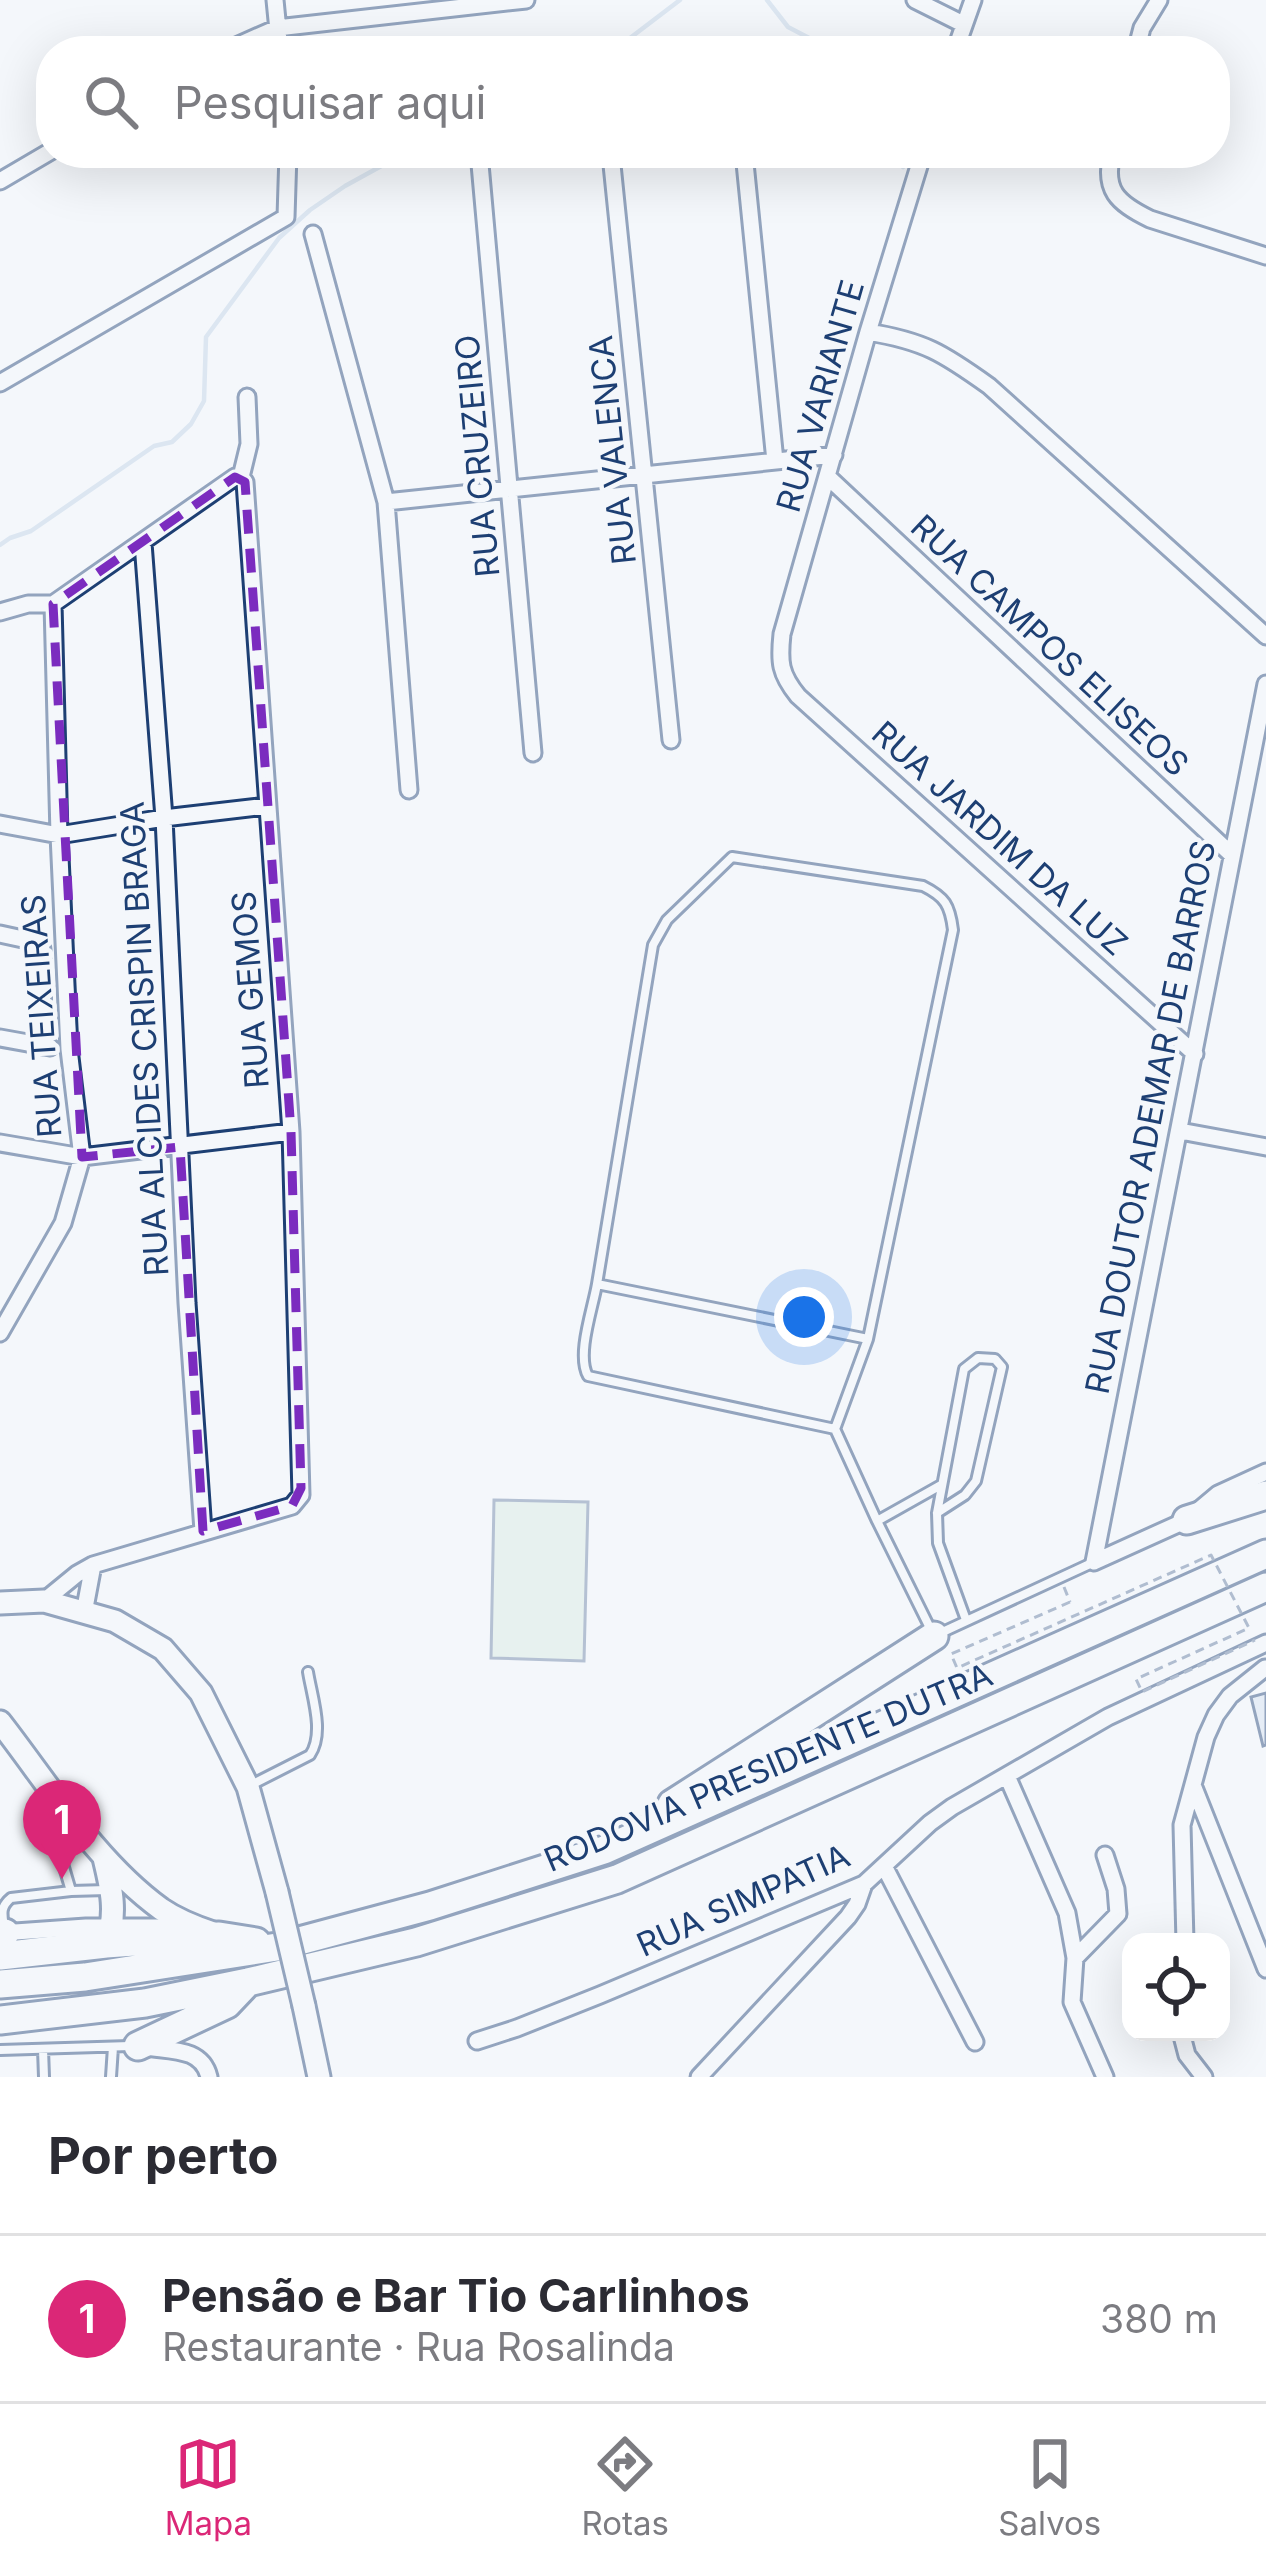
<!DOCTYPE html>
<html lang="pt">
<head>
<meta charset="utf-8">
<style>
	:root { --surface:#fff; --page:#f2f2f3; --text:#2b2b33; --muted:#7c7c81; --line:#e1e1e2; --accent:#db2777 }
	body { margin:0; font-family:Inter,sans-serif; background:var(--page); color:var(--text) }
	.controls { position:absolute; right:36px; bottom:36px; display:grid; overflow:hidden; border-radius:24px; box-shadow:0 12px 48px #0002 }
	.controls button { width:108px; height:108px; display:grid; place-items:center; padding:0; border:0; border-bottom:3px solid var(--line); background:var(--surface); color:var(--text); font:60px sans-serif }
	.you { position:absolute; left:804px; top:1317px; width:42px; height:42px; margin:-30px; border:9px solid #fff; border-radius:50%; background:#1a73e8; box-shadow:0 0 0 18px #1a73e833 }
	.badge { display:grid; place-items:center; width:78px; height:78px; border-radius:50%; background:var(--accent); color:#fff; font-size:39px; font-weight:700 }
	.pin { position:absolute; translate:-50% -99px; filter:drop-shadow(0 3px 6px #0008) }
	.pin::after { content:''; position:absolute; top:63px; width:42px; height:36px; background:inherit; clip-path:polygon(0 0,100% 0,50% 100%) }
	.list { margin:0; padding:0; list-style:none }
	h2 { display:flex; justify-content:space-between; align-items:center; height:156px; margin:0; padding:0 48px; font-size:51px }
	h2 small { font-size:39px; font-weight:400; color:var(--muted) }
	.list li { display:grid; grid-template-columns:78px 1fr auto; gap:36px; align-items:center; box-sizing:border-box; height:168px; padding:0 48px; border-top:3px solid var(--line) }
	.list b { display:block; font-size:45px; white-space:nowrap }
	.list p { margin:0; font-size:39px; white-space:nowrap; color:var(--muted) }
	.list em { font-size:39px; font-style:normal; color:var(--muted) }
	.icon { flex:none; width:66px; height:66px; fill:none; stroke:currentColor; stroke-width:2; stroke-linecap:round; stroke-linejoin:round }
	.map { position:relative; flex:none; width:1266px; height:2077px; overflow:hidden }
	.search { position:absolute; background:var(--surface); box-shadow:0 12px 48px #0002; left:36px; right:36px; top:36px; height:132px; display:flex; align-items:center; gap:30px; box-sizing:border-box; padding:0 42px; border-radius:48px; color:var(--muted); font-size:45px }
	.sheet { height:324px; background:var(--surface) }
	nav { display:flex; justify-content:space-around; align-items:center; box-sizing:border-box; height:168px; border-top:3px solid var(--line); background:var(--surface); font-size:33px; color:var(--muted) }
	nav a { display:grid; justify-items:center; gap:6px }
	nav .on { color:var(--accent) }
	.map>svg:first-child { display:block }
</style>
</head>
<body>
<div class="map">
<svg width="1266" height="2077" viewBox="0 0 1266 2077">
	<rect width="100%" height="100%" fill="#f4f7fb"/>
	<path fill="#d7e8df" stroke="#687fa3" stroke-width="3" d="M494 1500 588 1502 584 1661 491 1658Z"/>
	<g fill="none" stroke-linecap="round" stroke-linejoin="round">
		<path stroke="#bed0e5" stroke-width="4.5" d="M767 0 788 27 834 51
			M613 51 680 0
			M885 153 903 167
			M0 545 10 538 31 531 154 446 172 442 191 424 204 401 206 337 279 238 310 210 345 186 405 153"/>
	</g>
	<path fill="#d5e0f0" stroke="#1d3f73" stroke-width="3" d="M1266 1693V1745L1263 1746 1251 1697Z"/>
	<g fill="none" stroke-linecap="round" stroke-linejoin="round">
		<g stroke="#1d3f73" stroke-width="14">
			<path id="lane" d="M597 1284C593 1308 576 1355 588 1376L835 1429
				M868 1339 597 1284 653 945 667 920 732 857 923 886C945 897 950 905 953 930L868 1339 835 1429 877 1521 934 1636 1092 1563
				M937 1513 965 1495 976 1481 1002 1367 995 1359 978 1358 964 1369 937 1513 938 1543 966 1620
				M877 1521 941 1485
				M249 1786 310 1755C325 1733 312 1697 308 1672
				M63 1814 56 1840 71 1891 107 1890
				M4 1927C2 1914 0 1907 11 1898L71 1891
				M43 2049 44 2077
				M0 2050 130 2046
				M111 2077 113 2047"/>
		</g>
		<g stroke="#1d3f73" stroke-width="21">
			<path id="street" d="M275 0 280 51
				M915 0 963 24
				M225 51 277 28 526 0
				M955 51 973 0
				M1136 51 1142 28 1159 0
				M479 153 533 753
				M744 153 775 461
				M923 153 868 332 782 634C779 662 780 674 798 696L1195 1054
				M1112 153C1103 190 1117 203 1150 219L1266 256
				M611 155 671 740
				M0 181 51 151
				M313 234 386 502 409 790
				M868 332C924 341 943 353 989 386L1266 636
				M0 383 286 217 288 153
				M241 477 249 444 247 397
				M828 477 1232 855
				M386 502 834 455
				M143 543 164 818 187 1303 203 1531
				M0 612 28 604H53L235 477H241
				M0 824 59 835 164 818 267 806
				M0 934 32 941 42 949 43 1046
				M0 1038 50 1047
				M1180 1131 1266 1147
				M0 1143 82 1157 291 1132
				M0 1333 63 1223 82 1157 69 1049 59 835 53 604
				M1094 1562 1266 684
				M1094 1562 1187 1520 1218 1494 1266 1472
				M44 1601 77 1574 93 1565 292 1506 301 1495 291 1132 245 482 241 477
				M84 1613 93 1565
				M1007 1776 1067 1913 1075 1958 1072 2002 1105 2077
				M1193 1785 1266 1969
				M884 1866 975 2042
				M1 1933 86 1927H175
				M1185 1942 1182 1825 1206 1737 1216 1715 1230 1696 1265 1668
				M1075 1958 1118 1914 1116 1889 1105 1855
				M1181 2032 1187 2055 1204 2077
				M477 2041 517 2028 600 1995 864 1884 930 1823 952 1807 1108 1717 1266 1643
				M146 2047C172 2051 202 2048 209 2077
				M699 2077 848 1917 857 1904 864 1884"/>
		</g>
		<g stroke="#1d3f73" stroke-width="27">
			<path id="secondary" d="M0 1603 44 1601 115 1621 163 1649 201 1693 248 1787 277 1892
				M0 1722C49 1785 95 1861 161 1909 177 1920 195 1927 213 1933
				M104 1858C111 1887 118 1914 106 1944
				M304 2006 319 2077"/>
		</g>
		<g stroke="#1d3f73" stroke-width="33">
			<path id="highway" d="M1187 1520 1266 1495
				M672 1804 934 1636
				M0 1936 5 1933
				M0 1956 106 1944 219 1936 256 1942
				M0 1984 85 1977 277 1947 430 1906 604 1850 1266 1554
				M0 2020 145 2003 248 1982 416 1942 617 1879 1266 1587
				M138 2046 227 2004 247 1983"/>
		</g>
		<path stroke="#5e769c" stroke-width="3" stroke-dasharray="9 6" stroke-linecap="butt" d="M1064 1587 1070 1602"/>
		<use href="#lane" stroke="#f4f7fb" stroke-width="8"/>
		<use href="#street" stroke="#f4f7fb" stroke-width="15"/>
		<use href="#secondary" stroke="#f4f7fb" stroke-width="21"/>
		<use href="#highway" stroke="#f4f7fb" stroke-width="27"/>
		<g stroke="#1d3f73" stroke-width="27" stroke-linecap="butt">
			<path id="secondary-bridge" d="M277 1892 304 2006"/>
		</g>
		<path stroke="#5e769c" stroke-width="3" stroke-dasharray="9 6" stroke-linecap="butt" d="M1070 1602 951 1654 957 1668 1211 1555 1249 1628 1136 1679 1142 1692 1255 1640"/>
		<use href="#secondary-bridge" stroke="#f4f7fb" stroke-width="21"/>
	</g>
	<path d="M0 0H1266V2077H0ZM235 477 245 482 291 1132 301 1488 292 1506 203 1531 180 1147 82 1157 53 604Z" fill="#f4f7fb" fill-opacity=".55" fill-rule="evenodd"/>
	<path fill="none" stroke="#7b2cbf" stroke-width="9" stroke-dasharray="24 15" stroke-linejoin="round" d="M235 477 245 482 291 1132 301 1488 292 1506 203 1531 180 1147 82 1157 53 604Z"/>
	<g text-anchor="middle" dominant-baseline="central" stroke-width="9" stroke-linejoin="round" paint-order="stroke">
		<g font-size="33" fill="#1d3f73" stroke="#f4f7fb">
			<text transform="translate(820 396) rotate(-74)">RUA VARIANTE</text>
			<text transform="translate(612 450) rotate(-96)">RUA VALENCA</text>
			<text transform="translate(477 456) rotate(-95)">RUA CRUZEIRO</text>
			<text transform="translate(1050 645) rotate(43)">RUA CAMPOS ELISEOS</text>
			<text transform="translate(1000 838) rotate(42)">RUA JARDIM DA LUZ</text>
			<text transform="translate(250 990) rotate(-94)">RUA GEMOS</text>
			<text transform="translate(41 1016) rotate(-94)">RUA TEIXEIRAS</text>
			<text transform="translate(144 1039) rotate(-93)">RUA ALCIDES CRISPIN BRAGA</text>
			<text transform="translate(1150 1117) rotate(-79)">RUA DOUTOR ADEMAR DE BARROS</text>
			<text transform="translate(768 1767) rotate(-23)">RODOVIA PRESIDENTE DUTRA</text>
			<text transform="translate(743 1900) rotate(-24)">RUA SIMPATIA</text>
		</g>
	</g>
</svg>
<div class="controls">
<button><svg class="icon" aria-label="locate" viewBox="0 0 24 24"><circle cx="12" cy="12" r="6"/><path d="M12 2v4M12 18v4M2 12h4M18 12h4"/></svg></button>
</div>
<div class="you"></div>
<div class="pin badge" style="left:62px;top:1879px">1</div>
<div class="search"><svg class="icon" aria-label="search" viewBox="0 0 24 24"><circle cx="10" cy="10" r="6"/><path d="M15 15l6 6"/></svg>Pesquisar aqui</div>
</div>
<section class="sheet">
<h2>Por perto<small></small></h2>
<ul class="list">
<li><span class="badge">1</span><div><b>Pensão e Bar Tio Carlinhos</b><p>Restaurante · Rua Rosalinda</p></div><em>380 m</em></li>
</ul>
</section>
<nav>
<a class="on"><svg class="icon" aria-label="map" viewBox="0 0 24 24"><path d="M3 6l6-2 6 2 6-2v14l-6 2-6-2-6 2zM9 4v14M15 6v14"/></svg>Mapa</a>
<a><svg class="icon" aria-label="directions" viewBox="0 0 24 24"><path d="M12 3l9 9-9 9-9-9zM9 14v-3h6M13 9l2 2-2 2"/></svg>Rotas</a>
<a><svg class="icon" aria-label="saved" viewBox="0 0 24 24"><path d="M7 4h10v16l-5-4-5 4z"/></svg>Salvos</a>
</nav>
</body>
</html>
